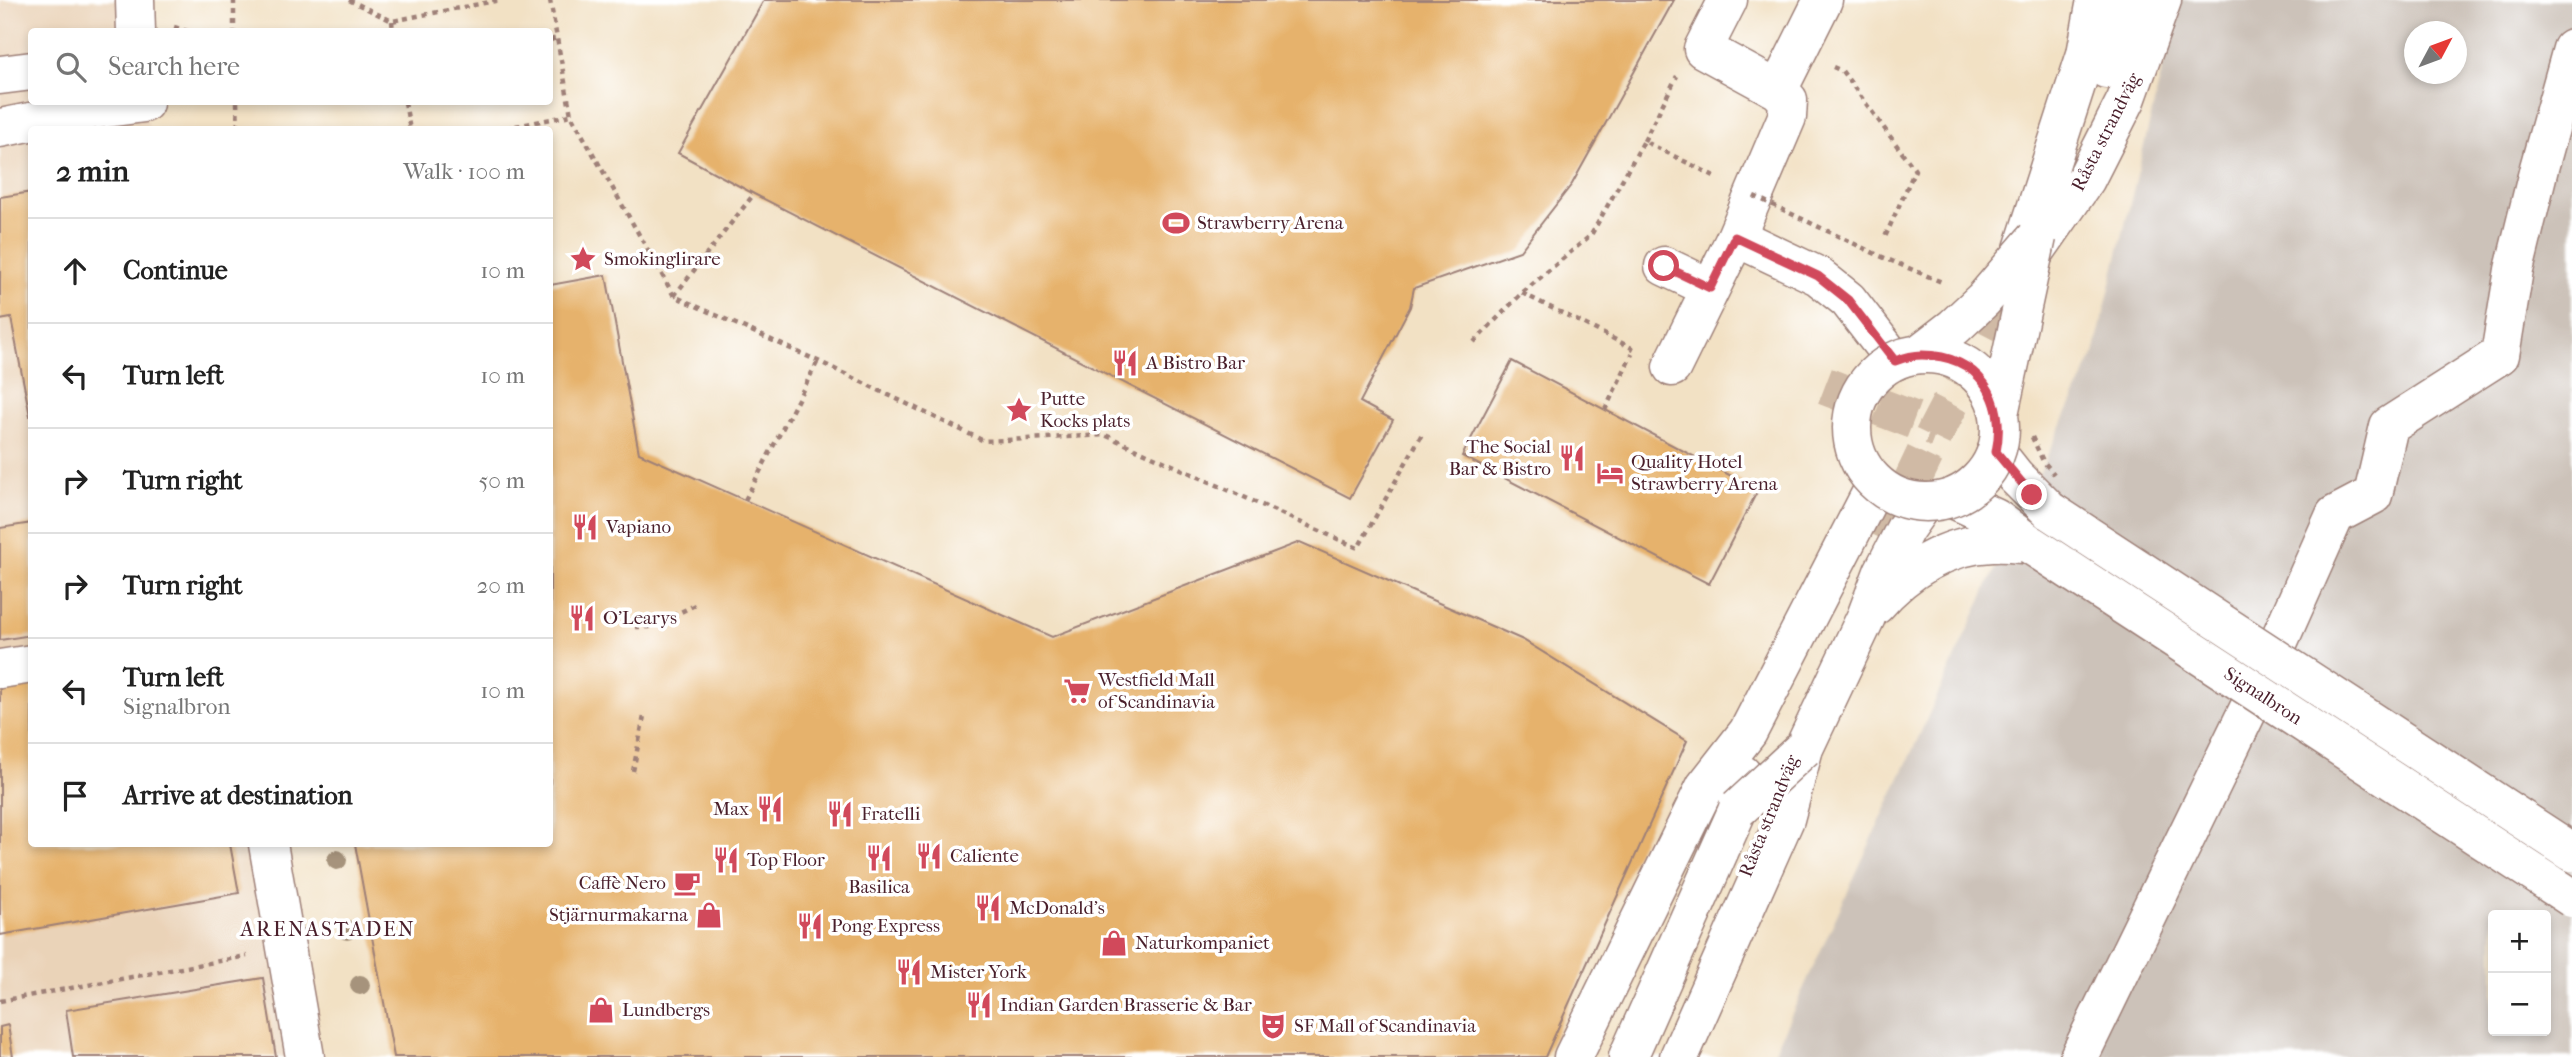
<!DOCTYPE html>
<html lang="en">
<head>
<meta charset="utf-8">
<style>
	:root { --surface:#fff; --page:#f2f2f2; --text:#222; --muted:#767676; --line:#e0e0e0 }
	body { margin:0; font-family:"IM FELL French Canon",serif; background:var(--page); color:var(--text) }
	.controls { position:absolute; right:21px; bottom:21px; display:grid; overflow:hidden; border-radius:7px; box-shadow:0 4px 10px #0003 }
	.controls button { width:63px; height:63px; display:grid; place-items:center; padding:0; border:0; border-bottom:2px solid var(--line); background:var(--surface); color:var(--text); font:35px sans-serif }
	.compass { position:absolute; left:2404px; top:21px; width:63px; height:63px; border-radius:50%; background:var(--surface); box-shadow:0 4px 10px #0003; rotate:49deg }
	.stop { position:absolute; width:21px; height:21px; margin:-16px; border:5px solid #d1495b; border-radius:50%; background:#fff }
	.stop.end { background:#d1495b; border-color:#fff; box-shadow:0 2px 7px #0008 }
	.list { margin:0; padding:0; list-style:none }
	h2 { display:flex; justify-content:space-between; align-items:center; height:91px; margin:0; padding:0 28px; font-size:30px }
	h2 small { font-size:23px; font-weight:400; color:var(--muted) }
	.list li { display:grid; grid-template-columns:46px 1fr auto; gap:21px; align-items:center; box-sizing:border-box; height:105px; padding:0 28px; border-top:2px solid var(--line) }
	.list b { display:block; font-size:26px; white-space:nowrap }
	.list p { margin:0; font-size:23px; white-space:nowrap; color:var(--muted) }
	.list em { font-size:23px; font-style:normal; color:var(--muted) }
	.icon { flex:none; width:38px; height:38px; fill:none; stroke:currentColor; stroke-width:2; stroke-linecap:round; stroke-linejoin:round }
	.map { position:relative; flex:none; width:2572px; height:1057px; overflow:hidden }
	.search { position:absolute; background:var(--surface); box-shadow:0 4px 10px #0003; left:28px; top:28px; width:525px; height:77px; display:flex; align-items:center; gap:18px; box-sizing:border-box; padding:0 24px; border-radius:7px; color:var(--muted); font-size:26px }
	.panel { position:absolute; background:var(--surface); box-shadow:0 4px 10px #0003; left:28px; top:126px; width:525px; height:721px; border-radius:7px }
	.map>svg:first-child { display:block }
</style>
</head>
<body>
<div class="map">
<svg width="2572" height="1057" viewBox="0 0 2572 1057">
	<rect width="100%" height="100%" fill="#fff"/>
	<filter id="ink" filterUnits="userSpaceOnUse"><feTurbulence type="fractalNoise" baseFrequency=".0143" numOctaves="2"/><feDisplacementMap in="SourceGraphic" scale="14" xChannelSelector="R" yChannelSelector="G"/><feConvolveMatrix kernelMatrix="1 2 1 2 8 2 1 2 1" color-interpolation-filters="sRGB"/></filter>
	<filter id="wash" filterUnits="userSpaceOnUse"><feTurbulence type="fractalNoise" baseFrequency=".00686" numOctaves="4" result="noise"/><feDisplacementMap in="SourceGraphic" scale="28" xChannelSelector="R" yChannelSelector="G"/><feGaussianBlur stdDeviation="1.57" result="paint"/><feColorMatrix in="noise" values="0 0 0 0 0 0 0 0 0 0 0 0 0 0 0 0 0 1.4 0 .05"/><feComposite in="paint" operator="in"/></filter>
	<g filter="url(#wash)">
		<rect width="100%" height="100%" fill="#f2e1c4"/>
		<path fill="#ead3b8" d="M0 0H126L131 31 32 32V102H144L149 129 32 130V844H276L314 1057H0Z"/>
		<path fill="#ccc2b9" fill-rule="evenodd" d="M2179 0H2572V1057H1772L2094 354ZM2414 32H2456V74H2414ZM2493 915H2546V1031H2493Z"/>
		<g id="blocks">
			<path fill="#e6b26c" d="M764 0H1674L1572 184 1520 251 1414 288 1410 307 1360 402 1393 420 1350 498 754 194 678 153Z
				M32 192V416H30L11 318 0 320V197Z
				M606 275 639 453 1052 637 1300 542 1523 640 1687 741 1545 1057H394L355 844H550V285Z
				M1512 361 1758 490 1709 584 1462 456Z
				M32 523V635L0 640V528Z
				M32 679V844H230L239 893 0 935V684Z
				M263 978 276 1057H73L66 1010Z
				M8 1025 13 1057H0V1027Z"/>
		</g>
	</g>
	<g filter="url(#ink)">
		<use href="#blocks" fill-opacity="0" stroke="#9e8078" stroke-width="2"/>
		<g fill="none" stroke-linecap="round" stroke-linejoin="round">
			<path stroke="#d0baa5" stroke-width="38" stroke-dasharray="38 19" stroke-linecap="butt" d="M1825 386 1937 429
				M1884 540 1937 429 2010 288"/>
			<g stroke="#9e8078" stroke-width="41">
				<path id="minor" d="M135 0 136 32
					M1728 0 1703 49 1778 90
					M2106 69 2126 0
					M0 75 32 71
					M0 128 84 111 144 103
					M1736 237 1818 276 1848 300 1895 361
					M2023 249 2086 54 2096 0
					M1664 266 1710 288
					M2023 269 2086 179 2126 100 2162 0
					M1672 367 1736 237 1787 117 1788 100 1778 90 1823 0
					M1996 452 2015 476 2050 511
					M1951 498 1995 518 2031 545
					M1876 605C1905 571 1947 544 1993 543 2006 542 2019 544 2031 545
					M0 669 32 664
					M268 844 305 1057
					M1573 1057 1705 787 1748 732 1876 484
					M1628 1057 1738 809 1742 774
					M1679 1057 1785 819 1804 748 1866 617 1883 572 1905 529 1924 502
					M2079 1057 2250 706 2335 515 2373 495 2389 426 2500 355 2514 270 2539 168 2572 49"/>
			</g>
			<path stroke="#9e8078" stroke-width="4.5" stroke-dasharray="5 5" stroke-linecap="butt" d="M234 0V32
				M349 0 392 21 500 0
				M550 0 571 115 674 296 818 361 984 441 1105 435 1358 548 1422 434
				M392 21 393 32
				M174 27 190 32
				M550 40 557 38
				M1833 67 1842 71 1915 170 1885 237
				M237 102 238 130
				M405 102 410 130
				M496 130 571 115
				M1644 141 1677 76
				M1522 293 1636 350
				M674 296 754 194
				M1474 342 1522 293 1591 235 1644 141 1718 178
				M1605 410 1632 354
				M745 500 818 361
				M635 627H650L699 603
				M633 771 644 716
				M0 1001 247 956"/>
			<use href="#minor" stroke="#fff" stroke-width="38"/>
			<g stroke="#9e8078" stroke-width="41" stroke-linecap="butt">
				<path id="minor-bridge" d="M1919 354 1954 327 1984 299 2036 238
					M1852 428a74 74 0 1 1 148 0a74 74 0 1 1-148 0Z
					M1999 414 2037 237
					M2050 511 2572 852
					M2031 545 2572 898
					M1738 809 1804 748"/>
			</g>
			<path stroke="#9e8078" stroke-width="4.5" stroke-dasharray="5 5" stroke-linecap="butt" d="M1754 196 1880 256 1944 283
				M2032 437 2043 461 2054 474"/>
			<use href="#minor-bridge" stroke="#fff" stroke-width="38"/>
		</g>
		<g fill="#a6937c">
			<circle cx="337" cy="860" r="10"/>
			<circle cx="347" cy="930" r="10"/>
			<circle cx="360" cy="985" r="10"/>
		</g>
	</g>
	<g fill="none" stroke-linecap="round" stroke-linejoin="round" filter="url(#ink)">
		<path stroke="#d1495b" stroke-width="9" d="M1664 266 1710 288 1735 237 1818 276 1848 300 1895 361C1903 358 1913 355 1922 355 1979 355 2007 399 1996 452L2032 495"/>
	</g>
	<defs>
		<g id="stadium-bare" transform="scale(2.1)"><path d="M0-5a6.5 5 0 1 0 0 10a6.5 5 0 1 0 0-10ZM-3.5-1.8h7v3.6h-7Z" fill="#d1495b" stroke="#fff" stroke-width="2.5" paint-order="stroke"/></g>
		<g id="sight-bare" transform="scale(2.1)"><path d="M0-6L1.8-2.2L6-1.7L2.9 1.2L3.7 5.4L0 3.3L-3.7 5.4L-2.9 1.2L-6-1.7L-1.8-2.2Z" fill="#d1495b" stroke="#fff" stroke-width="2.5" paint-order="stroke"/></g>
		<g id="restaurant-bare" transform="scale(2.1)"><path d="M-5-6h1v4h1v-4h1v4h1v-4h1v5L-1.5 .5V6h-2V.5L-5-1ZM5-6V6H3V1.5H1.5Q1.5-4 5-6Z" fill="#d1495b" stroke="#fff" stroke-width="2.5" paint-order="stroke"/></g>
		<g id="hotel-bare" transform="scale(2.1)"><path d="M-6-4.5h1.5V1H6V5H4.5V3h-9V5H-6ZM-4 0a1.8 1.8 0 1 1 3.6 0ZM.5 0V-2.5h3Q6-2.5 6 0Z" fill="#d1495b" stroke="#fff" stroke-width="2.5" paint-order="stroke"/></g>
		<g id="supermarket-bare" transform="scale(2.1)"><path d="M-6-5.5h2.5l.6 2H6L4.5 2H-2.5L-4.4-4H-6ZM-1.5 3.2a1.3 1.3 0 1 0 .1 0ZM3 3.2a1.3 1.3 0 1 0 .1 0Z" fill="#d1495b" stroke="#fff" stroke-width="2.5" paint-order="stroke"/></g>
		<g id="cafe-bare" transform="scale(2.1)"><path d="M-5.5-4.5H6V0H3Q3 3.5 0 3.5H-2.5Q-5.5 3.5-5.5 0ZM3-3.2v2h1.7v-2ZM-6 4.5H4V6H-6Z" fill="#d1495b" stroke="#fff" stroke-width="2.5" paint-order="stroke"/></g>
		<g id="shop-bare" transform="scale(2.1)"><path d="M-5-2.5h2.3a2.7 3.5 0 0 1 5.4 0H5L5.5 6h-11ZM-1.5-2.5h3a1.5 2.3 0 0 0-3 0Z" fill="#d1495b" stroke="#fff" stroke-width="2.5" paint-order="stroke"/></g>
		<g id="theatre-bare" transform="scale(2.1)"><path d="M-5-5.5Q0-4 5-5.5V0Q5 5 0 6Q-5 5-5 0ZM-3.3-2.5H-1v1.5H-3.3ZM1-2.5H3.3v1.5H1ZM-2.8 1Q0 5.5 2.8 1Z" fill="#d1495b" stroke="#fff" stroke-width="2.5" paint-order="stroke"/></g>
	</defs>
	<g fill-rule="evenodd">
		<use href="#stadium-bare" x="1176" y="223"/>
		<use href="#sight-bare" x="583" y="259"/>
		<use href="#restaurant-bare" x="1125" y="363"/>
		<use href="#sight-bare" x="1019" y="410"/>
		<use href="#restaurant-bare" x="1572" y="458"/>
		<use href="#hotel-bare" x="1610" y="473"/>
		<use href="#restaurant-bare" x="585" y="527"/>
		<use href="#restaurant-bare" x="582" y="618"/>
		<use href="#supermarket-bare" x="1077" y="691"/>
		<use href="#restaurant-bare" x="770" y="809"/>
		<use href="#restaurant-bare" x="840" y="814"/>
		<use href="#restaurant-bare" x="929" y="856"/>
		<use href="#restaurant-bare" x="879" y="858"/>
		<use href="#restaurant-bare" x="726" y="860"/>
		<use href="#cafe-bare" x="687" y="883"/>
		<use href="#restaurant-bare" x="988" y="908"/>
		<use href="#shop-bare" x="709" y="915"/>
		<use href="#restaurant-bare" x="810" y="926"/>
		<use href="#shop-bare" x="1114" y="943"/>
		<use href="#restaurant-bare" x="909" y="972"/>
		<use href="#restaurant-bare" x="979" y="1005"/>
		<use href="#shop-bare" x="601" y="1010"/>
		<use href="#theatre-bare" x="1273" y="1026"/>
	</g>
	<g text-anchor="middle" dominant-baseline="central" stroke-width="7" stroke-linejoin="round" paint-order="stroke">
		<g font-size="19" fill="#4a1f2b" stroke="#fff">
			<text transform="translate(2106 132) rotate(-63)">Råsta strandväg</text>
			<text transform="translate(2263 696) rotate(33)">Signalbron</text>
			<text transform="translate(1769 816) rotate(-68)">Råsta strandväg</text>
		</g>
		<g font-size="19" fill="#4a1f2b" stroke="#fff" text-anchor="start">
			<text x="1197" y="223">Strawberry Arena</text>
			<text x="604" y="259">Smokinglirare</text>
			<text x="1146" y="363">A Bistro Bar</text>
			<text x="1040" y="399">Putte<tspan x="1040" dy="22">Kocks plats</tspan></text>
			<text x="1551" y="447" text-anchor="end">The Social<tspan x="1551" dy="22">Bar &amp; Bistro</tspan></text>
			<text x="1631" y="462">Quality Hotel<tspan x="1631" dy="22">Strawberry Arena</tspan></text>
			<text x="606" y="527">Vapiano</text>
			<text x="603" y="618">O'Learys</text>
			<text x="1098" y="680">Westfield Mall<tspan x="1098" dy="22">of Scandinavia</tspan></text>
			<text x="749" y="809" text-anchor="end">Max</text>
			<text x="861" y="814">Fratelli</text>
			<text x="950" y="856">Caliente</text>
			<text x="747" y="860">Top Floor</text>
			<text x="666" y="883" text-anchor="end">Caffè Nero</text>
			<text x="879" y="887" text-anchor="middle">Basilica</text>
			<text x="1009" y="908">McDonald's</text>
			<text x="688" y="915" text-anchor="end">Stjärnurmakarna</text>
			<text x="831" y="926">Pong Express</text>
			<text x="1135" y="943">Naturkompaniet</text>
			<text x="930" y="972">Mister York</text>
			<text x="1000" y="1005">Indian Garden Brasserie &amp; Bar</text>
			<text x="622" y="1010">Lundbergs</text>
			<text x="1294" y="1026">SF Mall of Scandinavia</text>
		</g>
		<g font-size="21" letter-spacing="2" fill="#4a1f2b" stroke="#fff">
			<text x="328" y="929">ARENASTADEN</text>
		</g>
	</g>
</svg>
<div class="controls">
<button>+</button>
<button>−</button>
</div>
<svg class="compass" viewBox="-18 -18 36 36"><path d="M0-13l5 13h-10z" fill="#e53935"/><path d="M0 13l5-13h-10z" fill="#767676"/></svg>
<div class="stop" style="left:1664px;top:266px"></div>
<div class="stop end" style="left:2032px;top:495px"></div>
<div class="search"><svg class="icon" aria-label="search" viewBox="0 0 24 24"><circle cx="10" cy="10" r="6"/><path d="M15 15l6 6"/></svg>Search here</div>
<section class="panel">
<h2>2 min<small>Walk · 100 m</small></h2>
<ul class="list">
<li><svg class="icon" aria-label="ahead" viewBox="0 0 24 24"><path d="M12 20V5M6 11l6-6 6 6"/></svg><div><b>Continue</b></div><em>10 m</em></li>
<li><svg class="icon" aria-label="left" viewBox="0 0 24 24"><path d="M17 20v-9H6M10 6l-5 5 5 5"/></svg><div><b>Turn left</b></div><em>10 m</em></li>
<li><svg class="icon" aria-label="right" viewBox="0 0 24 24"><path d="M7 20v-9h11M14 6l5 5-5 5"/></svg><div><b>Turn right</b></div><em>50 m</em></li>
<li><svg class="icon" aria-label="right" viewBox="0 0 24 24"><path d="M7 20v-9h11M14 6l5 5-5 5"/></svg><div><b>Turn right</b></div><em>20 m</em></li>
<li><svg class="icon" aria-label="left" viewBox="0 0 24 24"><path d="M17 20v-9H6M10 6l-5 5 5 5"/></svg><div><b>Turn left</b><p>Signalbron</p></div><em>10 m</em></li>
<li><svg class="icon" aria-label="arrive" viewBox="0 0 24 24"><path d="M6 21V4h12l-3 4 3 4H6"/></svg><div><b>Arrive at destination</b></div></li>
</ul>
</section>
</div>
</body>
</html>
